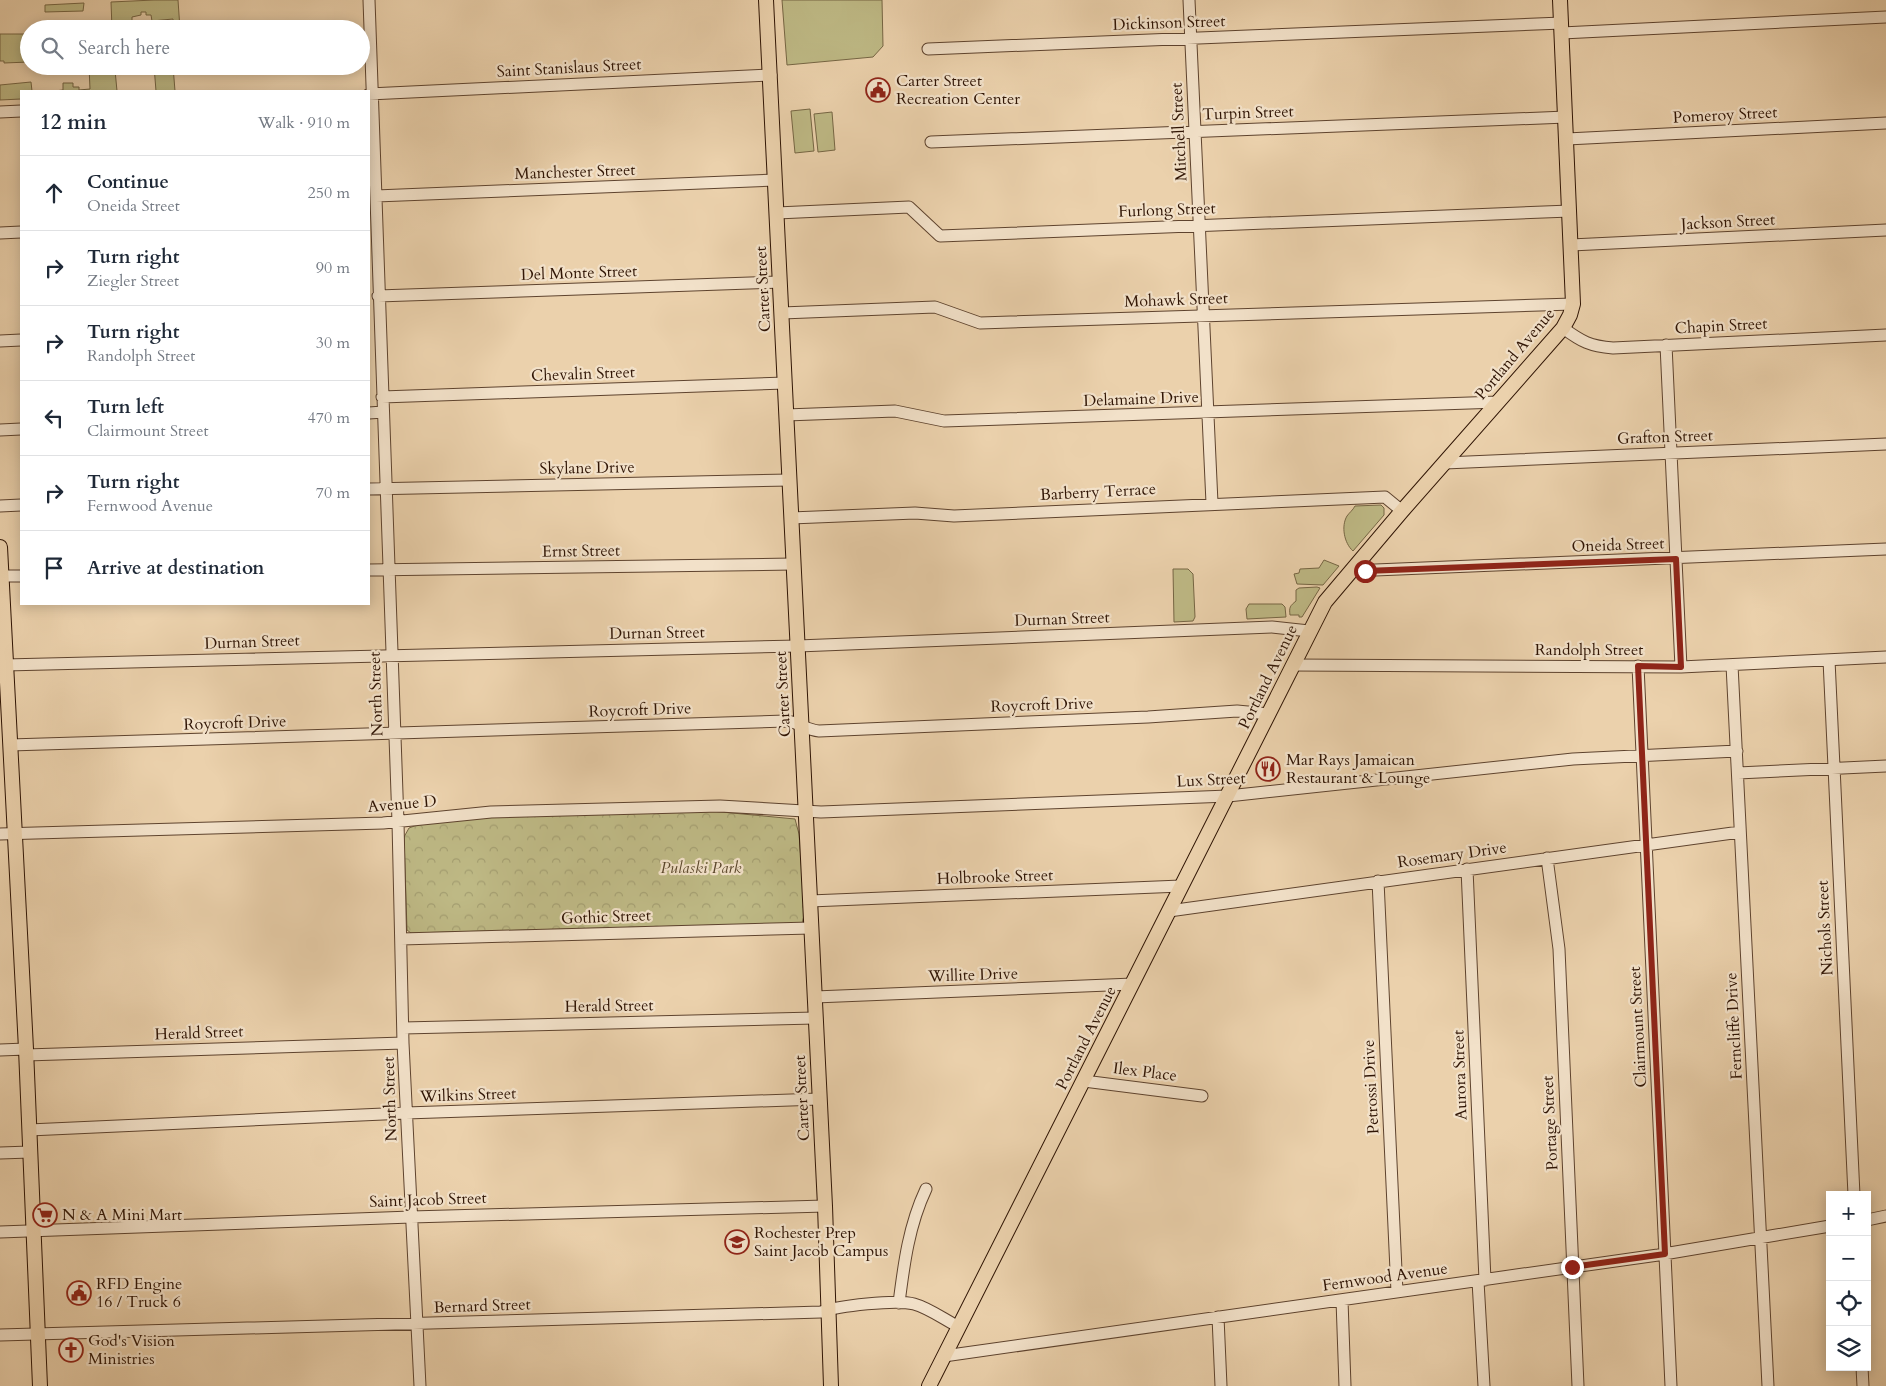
<!DOCTYPE html>
<html lang="en">
<head>
<meta charset="utf-8">
<style>
	:root { --surface:#fff; --page:#f6f6f7; --text:#1f2937; --muted:#747a83; --line:#e0e1e3 }
	body { margin:0; font-family:Cardo,serif; background:var(--page); color:var(--text) }
	.controls { position:absolute; right:15px; bottom:15px; display:grid; overflow:hidden; border-radius:0px; box-shadow:0 2px 12px #0003 }
	.controls button { width:45px; height:45px; display:grid; place-items:center; padding:0; border:0; border-bottom:1px solid var(--line); background:var(--surface); color:var(--text); font:25px sans-serif }
	.stop { position:absolute; width:15px; height:15px; margin:-11px; border:4px solid #8f2418; border-radius:50%; background:#fff }
	.stop.end { background:#8f2418; border-color:#fff; box-shadow:0 1px 5px #0008 }
	.list { margin:0; padding:0; list-style:none }
	h2 { display:flex; justify-content:space-between; align-items:center; height:65px; margin:0; padding:0 20px; font-size:21px }
	h2 small { font-size:16px; font-weight:400; color:var(--muted) }
	.list li { display:grid; grid-template-columns:32px 1fr auto; gap:15px; align-items:center; box-sizing:border-box; height:75px; padding:0 20px; border-top:1px solid var(--line) }
	.list b { display:block; font-size:19px; white-space:nowrap }
	.list p { margin:0; font-size:16px; white-space:nowrap; color:var(--muted) }
	.list em { font-size:16px; font-style:normal; color:var(--muted) }
	.icon { flex:none; width:28px; height:28px; fill:none; stroke:currentColor; stroke-width:2; stroke-linecap:round; stroke-linejoin:round }
	.map { position:relative; flex:none; width:1886px; height:1386px; overflow:hidden }
	.search { position:absolute; background:var(--surface); box-shadow:0 2px 12px #0003; left:20px; top:20px; width:350px; height:55px; display:flex; align-items:center; gap:12px; box-sizing:border-box; padding:0 18px; border-radius:28px; color:var(--muted); font-size:19px }
	.panel { position:absolute; background:var(--surface); box-shadow:0 2px 12px #0003; left:20px; top:90px; width:350px; height:515px; border-radius:0px }
	.map>svg:first-child { display:block }
</style>
</head>
<body>
<div class="map">
<svg width="1886" height="1386" viewBox="0 0 1886 1386">
	<defs>
		<pattern id="park-crowns" width="20" height="18" patternUnits="userSpaceOnUse" patternTransform="scale(1.25)"><rect width="20" height="18" fill="#beb985"/><path d="M2 6a3 3 0 1 1 6 0M12 15a3 3 0 1 1 6 0" fill="none" stroke="#a49e71"/></pattern>
	</defs>
	<rect width="100%" height="100%" fill="#ebd1ac"/>
	<filter id="stains"><feTurbulence type="fractalNoise" baseFrequency=".004" numOctaves="4"/><feColorMatrix values="0 0 0 0 .2 0 0 0 0 .09 0 0 0 0 .02 0 0 0 .5 -.17"/></filter>
	<radialGradient id="worn" r=".72"><stop offset=".6" stop-color="#630" stop-opacity="0"/><stop offset="1" stop-color="#630" stop-opacity=".3"/></radialGradient>
	<path fill="#beb985" stroke="#766644" d="M154 0H178L180 29H173V19L152 21 151 15H146V12H141V15L132 17V29H112L111 2Z
		M782 0H882L883 46 873 57 787 65Z
		M84 3 83 11 45 12V5Z
		M0 34H27L29 62 4 63V61H0Z
		M89 66H113L115 70 117 91H54L63 90V83H73V87H79V90L90 89Z
		M154 66H173L175 91H148H156Z
		M31 82 32 91H21V99L0 100V85Z
		M810 109 814 151 795 153 791 111Z
		M832 112 835 150 818 152 814 114Z
		M1381 505 1384 508V515L1353 551C1344 543 1341 526 1347 516 1349 513 1353 510 1355 506Z
		M1324 560 1339 566 1323 585 1297 584 1294 574 1299 573 1300 569 1319 568Z
		M1173 569H1188L1193 574 1195 617 1193 621 1174 622Z
		M1317 587 1320 588 1302 617H1299V615H1290C1289 607 1290 606 1296 601V590L1299 588Z
		M1249 604H1282L1285 607 1286 617 1247 619 1246 609Z"/>
	<path fill="url(#park-crowns)" stroke="#766644" d="M711 811 795 819 799 834 805 912 802 923 411 933 407 930 404 837 409 828 420 824 493 817Z"/>
	<g fill="none" stroke-linecap="round" stroke-linejoin="round">
		<g stroke="#5e432e" stroke-width="13">
			<path id="minor" d="M369 0 398 822 403 1043 420 1386
				M1189 0 1212 503
				M1562 33 1886 17
				M928 49 1562 23
				M369 94 771 75
				M0 112 21 111
				M1567 139 1886 123
				M931 142 1566 117
				M376 196 775 180
				M777 213 909 207 940 236 1570 211
				M0 233 21 232
				M1571 245 1886 230
				M378 296 780 282
				M782 313 935 307 980 323 1573 304
				M1563 328C1582 342 1590 346 1613 348L1886 335
				M0 341 21 340
				M1666 345 1681 667
				M382 397 785 383
				M369 413 383 412
				M786 415 895 411 944 421 1499 402
				M0 430 21 429
				M1445 463 1886 444
				M369 489 790 480
				M0 506 21 505
				M791 518 915 513 954 516 1385 497 1402 511
				M369 570 793 564
				M1351 571 1886 549
				M2 576H21
				M1829 660 1854 1195
				M5 665 798 646 1272 627 1309 631
				M1292 665 1681 667 1886 657
				M1732 665 1768 1386
				M1638 666 1671 1386
				M10 745 785 721C797 721 806 730 819 731L1148 717 1237 711 1269 714
				M1738 773 1886 766
				M0 834 383 823 491 812 720 806 821 812 1228 796 1573 759 1737 751
				M1547 858 1559 949 1578 1386
				M1467 869 1485 1280
				M1378 881 1397 1292
				M810 901 1181 886
				M1169 911 1740 832
				M401 939 811 928
				M815 997 1133 984
				M403 1028 815 1018
				M0 1050 26 1049
				M26 1055 403 1043
				M1084 1081 1202 1096
				M29 1130 406 1113 819 1099
				M0 1153 30 1152
				M1867 1220 1886 1216
				M0 1232 411 1217 825 1206
				M1478 1281 1484 1386
				M1342 1300 1345 1386
				M899 1303C904 1263 909 1225 926 1189
				M1218 1317 1221 1386
				M0 1335 821 1312C838 1306 896 1299 914 1304 929 1308 945 1320 959 1327
				M944 1356 1658 1255 1830 1226
				M1862 1367 1863 1386"/>
		</g>
		<g stroke="#2f1404" stroke-width="16">
			<path id="major" d="M766 0 825 1206 831 1386
				M0 547 26 1049 40 1386
				M929 1386 1325 602 1402 511 1563 328 1570 315 1573 304 1560 0"/>
		</g>
		<use href="#minor" stroke="#f2e1c9" stroke-width="11"/>
		<use href="#major" stroke="#ebd1ac" stroke-width="14"/>
	</g>
	<g fill="none" stroke-linecap="round" stroke-linejoin="round">
		<path stroke="#8f2418" stroke-width="6" d="M1365 571 1676 559 1681 667 1638 666 1665 1254 1572 1267"/>
	</g>
	<defs>
		<g id="civic-ring" transform="scale(1.25)"><circle r="9.5" fill="#f2e1c9" stroke="#8f2418" stroke-width="1.5"/><path d="M-.6-6.5H3V-4.5H.6V-3L4-1V1h2V6H-6V1h2V-1L-.6-3ZM-1.2 2.5V6h2.4V2.5Z" fill="#8f2418"/></g>
		<g id="restaurant-ring" transform="scale(1.25)"><circle r="9.5" fill="#f2e1c9" stroke="#8f2418" stroke-width="1.5"/><path d="M-5-6h1v4h1v-4h1v4h1v-4h1v5L-1.5 .5V6h-2V.5L-5-1ZM5-6V6H3V1.5H1.5Q1.5-4 5-6Z" fill="#8f2418"/></g>
		<g id="supermarket-ring" transform="scale(1.25)"><circle r="9.5" fill="#f2e1c9" stroke="#8f2418" stroke-width="1.5"/><path d="M-6-5.5h2.5l.6 2H6L4.5 2H-2.5L-4.4-4H-6ZM-1.5 3.2a1.3 1.3 0 1 0 .1 0ZM3 3.2a1.3 1.3 0 1 0 .1 0Z" fill="#8f2418"/></g>
		<g id="school-ring" transform="scale(1.25)"><circle r="9.5" fill="#f2e1c9" stroke="#8f2418" stroke-width="1.5"/><path d="M0-5L7-2L0 1L-7-2ZM-4 1L0 2.5L4 1V4Q0 6-4 4Z" fill="#8f2418"/></g>
		<g id="church-ring" transform="scale(1.25)"><circle r="9.5" fill="#f2e1c9" stroke="#8f2418" stroke-width="1.5"/><path d="M-1.2-6h2.4v3.5h3.3v2.4h-3.3V6h-2.4V-.1h-3.3v-2.4h3.3Z" fill="#8f2418"/></g>
	</defs>
	<g fill-rule="evenodd">
		<use href="#civic-ring" x="878" y="90"/>
		<use href="#restaurant-ring" x="1268" y="769"/>
		<use href="#supermarket-ring" x="45" y="1215"/>
		<use href="#school-ring" x="737" y="1242"/>
		<use href="#civic-ring" x="79" y="1293"/>
		<use href="#church-ring" x="71" y="1350"/>
	</g>
	<g text-anchor="middle" dominant-baseline="central" stroke-width="4.5" stroke-linejoin="round" paint-order="stroke">
		<g font-size="16" fill="#2f1404" stroke="#f2e1c9">
			<text transform="translate(1169 23) rotate(-2)">Dickinson Street</text>
			<text transform="translate(569 68) rotate(-3)">Saint Stanislaus Street</text>
			<text transform="translate(1248 113) rotate(-2)">Turpin Street</text>
			<text transform="translate(1725 115) rotate(-3)">Pomeroy Street</text>
			<text transform="translate(1179 132) rotate(-93)">Mitchell Street</text>
			<text transform="translate(575 172) rotate(-2)">Manchester Street</text>
			<text transform="translate(1167 210) rotate(-2)">Furlong Street</text>
			<text transform="translate(1728 222) rotate(-3)">Jackson Street</text>
			<text transform="translate(579 273) rotate(-2)">Del Monte Street</text>
			<text transform="translate(763 289) rotate(-93)">Carter Street</text>
			<text transform="translate(1176 300) rotate(-2)">Mohawk Street</text>
			<text transform="translate(1721 326) rotate(-3)">Chapin Street</text>
			<text transform="translate(1515 354) rotate(-50)">Portland Avenue</text>
			<text transform="translate(583 374) rotate(-2)">Chevalin Street</text>
			<text transform="translate(1141 399) rotate(-2)">Delamaine Drive</text>
			<text transform="translate(1665 437) rotate(-2)">Grafton Street</text>
			<text transform="translate(587 468) rotate(-1)">Skylane Drive</text>
			<text transform="translate(1098 492) rotate(-3)">Barberry Terrace</text>
			<text transform="translate(1618 545) rotate(-2)">Oneida Street</text>
			<text transform="translate(581 551) rotate(-1)">Ernst Street</text>
			<text transform="translate(1062 619) rotate(-2)">Durnan Street</text>
			<text transform="translate(657 633) rotate(-1)">Durnan Street</text>
			<text transform="translate(252 642) rotate(-2)">Durnan Street</text>
			<text x="1589" y="650">Randolph Street</text>
			<text transform="translate(1268 677) rotate(-64)">Portland Avenue</text>
			<text transform="translate(376 694) rotate(-92)">North Street</text>
			<text transform="translate(783 694) rotate(-93)">Carter Street</text>
			<text transform="translate(1042 705) rotate(-2)">Roycroft Drive</text>
			<text transform="translate(640 710) rotate(-2)">Roycroft Drive</text>
			<text transform="translate(235 723) rotate(-2)">Roycroft Drive</text>
			<text transform="translate(1211 780) rotate(-3)">Lux Street</text>
			<text transform="translate(402 804) rotate(-5)">Avenue D</text>
			<text transform="translate(1452 855) rotate(-8)">Rosemary Drive</text>
			<text transform="translate(995 877) rotate(-2)">Holbrooke Street</text>
			<text transform="translate(606 917) rotate(-2)">Gothic Street</text>
			<text transform="translate(1825 928) rotate(-93)">Nichols Street</text>
			<text transform="translate(973 975) rotate(-2)">Willite Drive</text>
			<text transform="translate(609 1006) rotate(-1)">Herald Street</text>
			<text transform="translate(1734 1026) rotate(-93)">Ferncliffe Drive</text>
			<text transform="translate(1638 1027) rotate(-93)">Clairmount Street</text>
			<text transform="translate(199 1033) rotate(-2)">Herald Street</text>
			<text transform="translate(1086 1038) rotate(-63)">Portland Avenue</text>
			<text transform="translate(1145 1072) rotate(7)">Ilex Place</text>
			<text transform="translate(1460 1075) rotate(-92)">Aurora Street</text>
			<text transform="translate(1371 1087) rotate(-93)">Petrossi Drive</text>
			<text transform="translate(468 1095) rotate(-2)">Wilkins Street</text>
			<text transform="translate(802 1098) rotate(-93)">Carter Street</text>
			<text transform="translate(390 1099) rotate(-92)">North Street</text>
			<text transform="translate(1550 1123) rotate(-93)">Portage Street</text>
			<text transform="translate(428 1200) rotate(-2)">Saint Jacob Street</text>
			<text transform="translate(1385 1277) rotate(-8)">Fernwood Avenue</text>
			<text transform="translate(482 1306) rotate(-2)">Bernard Street</text>
		</g>
		<g font-size="16" fill="#2f1404" stroke="#f2e1c9" text-anchor="start">
			<text x="896" y="81">Carter Street<tspan x="896" dy="18">Recreation Center</tspan></text>
			<text x="1286" y="760">Mar Rays Jamaican<tspan x="1286" dy="18">Restaurant &amp; Lounge</tspan></text>
			<text x="62" y="1215">N &amp; A Mini Mart</text>
			<text x="754" y="1233">Rochester Prep<tspan x="754" dy="18">Saint Jacob Campus</tspan></text>
			<text x="96" y="1284">RFD Engine<tspan x="96" dy="18">16 / Truck 6</tspan></text>
			<text x="88" y="1341">God's Vision<tspan x="88" dy="18">Ministries</tspan></text>
		</g>
		<g font-size="16" font-style="italic" fill="#5a462b" stroke="#f2e1c9">
			<text x="701" y="868">Pulaski Park</text>
		</g>
	</g>
	<rect width="100%" height="100%" filter="url(#stains)"/>
	<rect width="100%" height="100%" fill="url(#worn)"/>
</svg>
<div class="controls">
<button>+</button>
<button>−</button>
<button><svg class="icon" aria-label="locate" viewBox="0 0 24 24"><circle cx="12" cy="12" r="6"/><path d="M12 2v4M12 18v4M2 12h4M18 12h4"/></svg></button>
<button><svg class="icon" aria-label="layers" viewBox="0 0 24 24"><path d="M12 4l9 5-9 5-9-5zM3 14l9 5 9-5"/></svg></button>
</div>
<div class="stop" style="left:1365px;top:571px"></div>
<div class="stop end" style="left:1572px;top:1267px"></div>
<div class="search"><svg class="icon" aria-label="search" viewBox="0 0 24 24"><circle cx="10" cy="10" r="6"/><path d="M15 15l6 6"/></svg>Search here</div>
<section class="panel">
<h2>12 min<small>Walk · 910 m</small></h2>
<ul class="list">
<li><svg class="icon" aria-label="ahead" viewBox="0 0 24 24"><path d="M12 20V5M6 11l6-6 6 6"/></svg><div><b>Continue</b><p>Oneida Street</p></div><em>250 m</em></li>
<li><svg class="icon" aria-label="right" viewBox="0 0 24 24"><path d="M7 20v-9h11M14 6l5 5-5 5"/></svg><div><b>Turn right</b><p>Ziegler Street</p></div><em>90 m</em></li>
<li><svg class="icon" aria-label="right" viewBox="0 0 24 24"><path d="M7 20v-9h11M14 6l5 5-5 5"/></svg><div><b>Turn right</b><p>Randolph Street</p></div><em>30 m</em></li>
<li><svg class="icon" aria-label="left" viewBox="0 0 24 24"><path d="M17 20v-9H6M10 6l-5 5 5 5"/></svg><div><b>Turn left</b><p>Clairmount Street</p></div><em>470 m</em></li>
<li><svg class="icon" aria-label="right" viewBox="0 0 24 24"><path d="M7 20v-9h11M14 6l5 5-5 5"/></svg><div><b>Turn right</b><p>Fernwood Avenue</p></div><em>70 m</em></li>
<li><svg class="icon" aria-label="arrive" viewBox="0 0 24 24"><path d="M6 21V4h12l-3 4 3 4H6"/></svg><div><b>Arrive at destination</b></div></li>
</ul>
</section>
</div>
</body>
</html>
